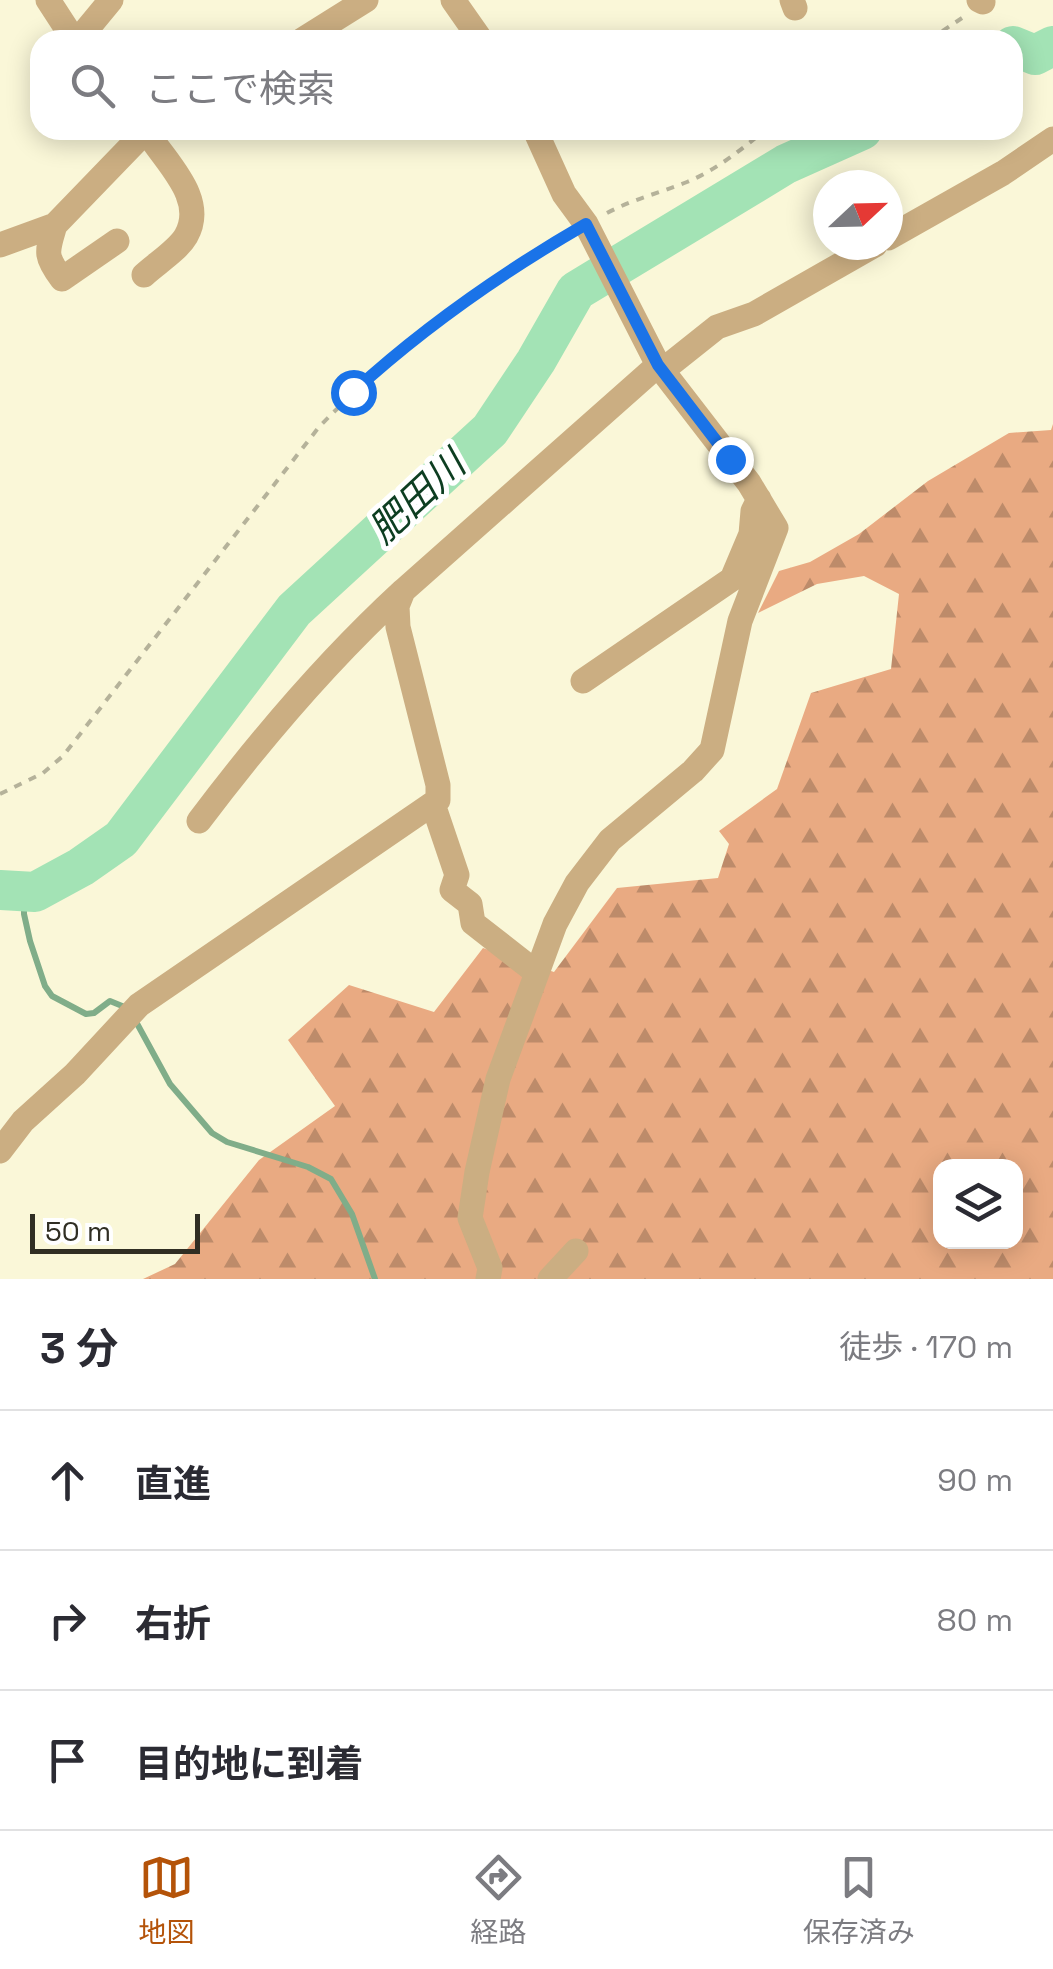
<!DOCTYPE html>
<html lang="ja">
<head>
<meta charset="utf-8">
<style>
	:root { --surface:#fff; --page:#f7f7f7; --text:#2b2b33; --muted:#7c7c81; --line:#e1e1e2; --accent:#b45309 }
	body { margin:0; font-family:"Space Grotesk","Noto Sans JP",sans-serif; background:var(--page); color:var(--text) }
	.controls { position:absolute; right:30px; bottom:30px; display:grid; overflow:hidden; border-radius:20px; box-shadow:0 5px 25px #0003 }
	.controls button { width:90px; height:90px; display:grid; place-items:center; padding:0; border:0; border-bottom:2px solid var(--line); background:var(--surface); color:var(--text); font:50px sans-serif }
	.compass { position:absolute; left:813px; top:170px; width:90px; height:90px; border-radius:50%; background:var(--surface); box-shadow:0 5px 25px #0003; rotate:68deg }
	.scale { position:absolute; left:30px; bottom:25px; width:170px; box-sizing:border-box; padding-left:10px; border:5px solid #302e23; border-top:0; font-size:28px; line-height:35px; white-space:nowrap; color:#302e23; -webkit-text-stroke:8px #fff; paint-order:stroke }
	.stop { position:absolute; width:30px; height:30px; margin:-22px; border:8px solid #1a73e8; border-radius:50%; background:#fff }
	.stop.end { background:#1a73e8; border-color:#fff; box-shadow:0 2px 10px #0008 }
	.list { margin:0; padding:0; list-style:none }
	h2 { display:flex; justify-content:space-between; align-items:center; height:130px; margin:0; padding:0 40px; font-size:42px }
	h2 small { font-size:32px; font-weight:400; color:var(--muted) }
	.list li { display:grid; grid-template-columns:65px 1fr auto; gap:30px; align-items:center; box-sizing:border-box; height:140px; padding:0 40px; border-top:2px solid var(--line) }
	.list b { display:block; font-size:38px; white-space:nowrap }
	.list em { font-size:32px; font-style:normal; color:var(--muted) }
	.icon { flex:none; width:55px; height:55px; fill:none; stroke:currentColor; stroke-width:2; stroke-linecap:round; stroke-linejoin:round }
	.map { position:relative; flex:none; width:1053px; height:1279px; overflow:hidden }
	.search { position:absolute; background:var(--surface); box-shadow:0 5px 25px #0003; left:30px; right:30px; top:30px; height:110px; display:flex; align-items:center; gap:25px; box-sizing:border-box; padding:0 35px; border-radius:30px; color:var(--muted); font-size:38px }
	.sheet { height:550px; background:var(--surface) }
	nav { display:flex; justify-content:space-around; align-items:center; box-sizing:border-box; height:140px; border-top:2px solid var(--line); background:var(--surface); font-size:28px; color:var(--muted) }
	nav a { display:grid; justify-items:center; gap:5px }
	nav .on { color:var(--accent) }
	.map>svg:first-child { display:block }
</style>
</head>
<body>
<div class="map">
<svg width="1053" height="1279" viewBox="0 0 1053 1279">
	<defs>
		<pattern id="forest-firs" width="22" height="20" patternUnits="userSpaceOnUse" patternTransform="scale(2.5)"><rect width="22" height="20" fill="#e9aa82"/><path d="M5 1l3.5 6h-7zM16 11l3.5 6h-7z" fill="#bd8b6a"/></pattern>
	</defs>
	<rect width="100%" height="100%" fill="#faf7d8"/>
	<path fill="url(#forest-firs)" fill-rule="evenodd" d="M1053 424V1279H143L175 1264 259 1160 335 1106 288 1040 349 985 434 1012 483 948 554 972 617 888 718 878 729 844 719 831 777 789 811 693 891 669 899 594 864 576 817 584 758 613 779 571 810 562 859 534 928 481 1009 433 1051 430ZM940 1166H1016V1242H940Z"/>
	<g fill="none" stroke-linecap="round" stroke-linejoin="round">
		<path stroke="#80ad89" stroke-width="6" d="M24 892V914L30 941 45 986 52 996 86 1014 94 1013 110 1001 127 1008
			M134 1018 170 1084 212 1133 227 1142 308 1167 331 1179 352 1214 375 1279"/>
		<path stroke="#a3e3b5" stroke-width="40" d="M1013 46 1035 55 1053 46
			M0 890 35 892 81 867 121 839 294 610 490 430 536 361 576 291 786 164 862 130"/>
		<path stroke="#b5b29a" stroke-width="4" stroke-dasharray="8 8" stroke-linecap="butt" d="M929 40 962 18
			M607 213C633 199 660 193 687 182 716 170 741 150 765 130
			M0 794 43 773 63 756 319 427C392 352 474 290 564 237"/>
		<path stroke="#cbae82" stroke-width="25" d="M48 0 74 40
			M453 0 481 40
			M792 0 795 8
			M979 0 983 2
			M78 40 111 0
			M302 40 366 0
			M55 225C47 252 44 255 62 279L117 241
			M888 238 1003 173 1053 139
			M0 245 55 225 140 137 158 130
			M144 275C157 263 178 250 186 236 207 199 167 164 149 135
			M663 370 717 327 754 314 875 245
			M583 681 732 579 751 534 753 511 759 499
			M433 804 457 875 452 890 470 904 473 923 537 973
			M199 821C260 740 328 660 403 591
			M0 1151 23 1121 75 1074 139 1005 438 800V785L398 627 397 606 403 591 658 365
			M488 1279 490 1268 470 1218 477 1172 498 1079 555 924 577 883 610 840 693 771 712 750 740 621 776 528 749 483 658 365 586 224 564 194 535 130
			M550 1279 576 1251"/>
	</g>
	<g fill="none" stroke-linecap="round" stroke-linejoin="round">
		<path stroke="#1a73e8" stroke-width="12" d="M353 392C424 327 503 272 586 224L658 365 730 459"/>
	</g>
	<g text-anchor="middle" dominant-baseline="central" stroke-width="10" stroke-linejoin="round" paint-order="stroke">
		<g font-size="38" font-style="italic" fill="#0d3e21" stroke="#fff">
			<text transform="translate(417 497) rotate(-43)">肥田川</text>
		</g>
	</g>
</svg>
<div class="controls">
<button><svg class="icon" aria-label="layers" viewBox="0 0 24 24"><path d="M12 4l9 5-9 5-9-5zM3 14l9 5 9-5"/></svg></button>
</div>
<svg class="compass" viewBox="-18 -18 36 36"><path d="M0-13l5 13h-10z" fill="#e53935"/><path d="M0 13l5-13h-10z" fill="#7c7c81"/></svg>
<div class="scale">50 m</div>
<div class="stop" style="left:353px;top:392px"></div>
<div class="stop end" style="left:730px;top:459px"></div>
<div class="search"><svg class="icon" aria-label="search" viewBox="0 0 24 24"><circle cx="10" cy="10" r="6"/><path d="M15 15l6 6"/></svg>ここで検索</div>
</div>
<section class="sheet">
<h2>3 分<small>徒歩 · 170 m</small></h2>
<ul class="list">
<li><svg class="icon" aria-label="ahead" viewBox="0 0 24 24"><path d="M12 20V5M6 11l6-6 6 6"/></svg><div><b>直進</b></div><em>90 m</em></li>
<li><svg class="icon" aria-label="right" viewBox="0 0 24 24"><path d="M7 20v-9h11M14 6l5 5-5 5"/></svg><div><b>右折</b></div><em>80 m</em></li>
<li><svg class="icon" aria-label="arrive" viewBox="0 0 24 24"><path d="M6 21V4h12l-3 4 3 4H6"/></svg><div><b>目的地に到着</b></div></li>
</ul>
</section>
<nav>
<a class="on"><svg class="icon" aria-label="map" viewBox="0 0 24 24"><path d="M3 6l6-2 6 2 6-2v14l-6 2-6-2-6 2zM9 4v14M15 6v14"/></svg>地図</a>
<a><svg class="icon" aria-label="directions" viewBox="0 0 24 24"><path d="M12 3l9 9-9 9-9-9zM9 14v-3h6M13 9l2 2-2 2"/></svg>経路</a>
<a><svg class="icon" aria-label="saved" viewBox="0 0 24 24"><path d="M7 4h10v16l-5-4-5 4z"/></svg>保存済み</a>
</nav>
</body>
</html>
